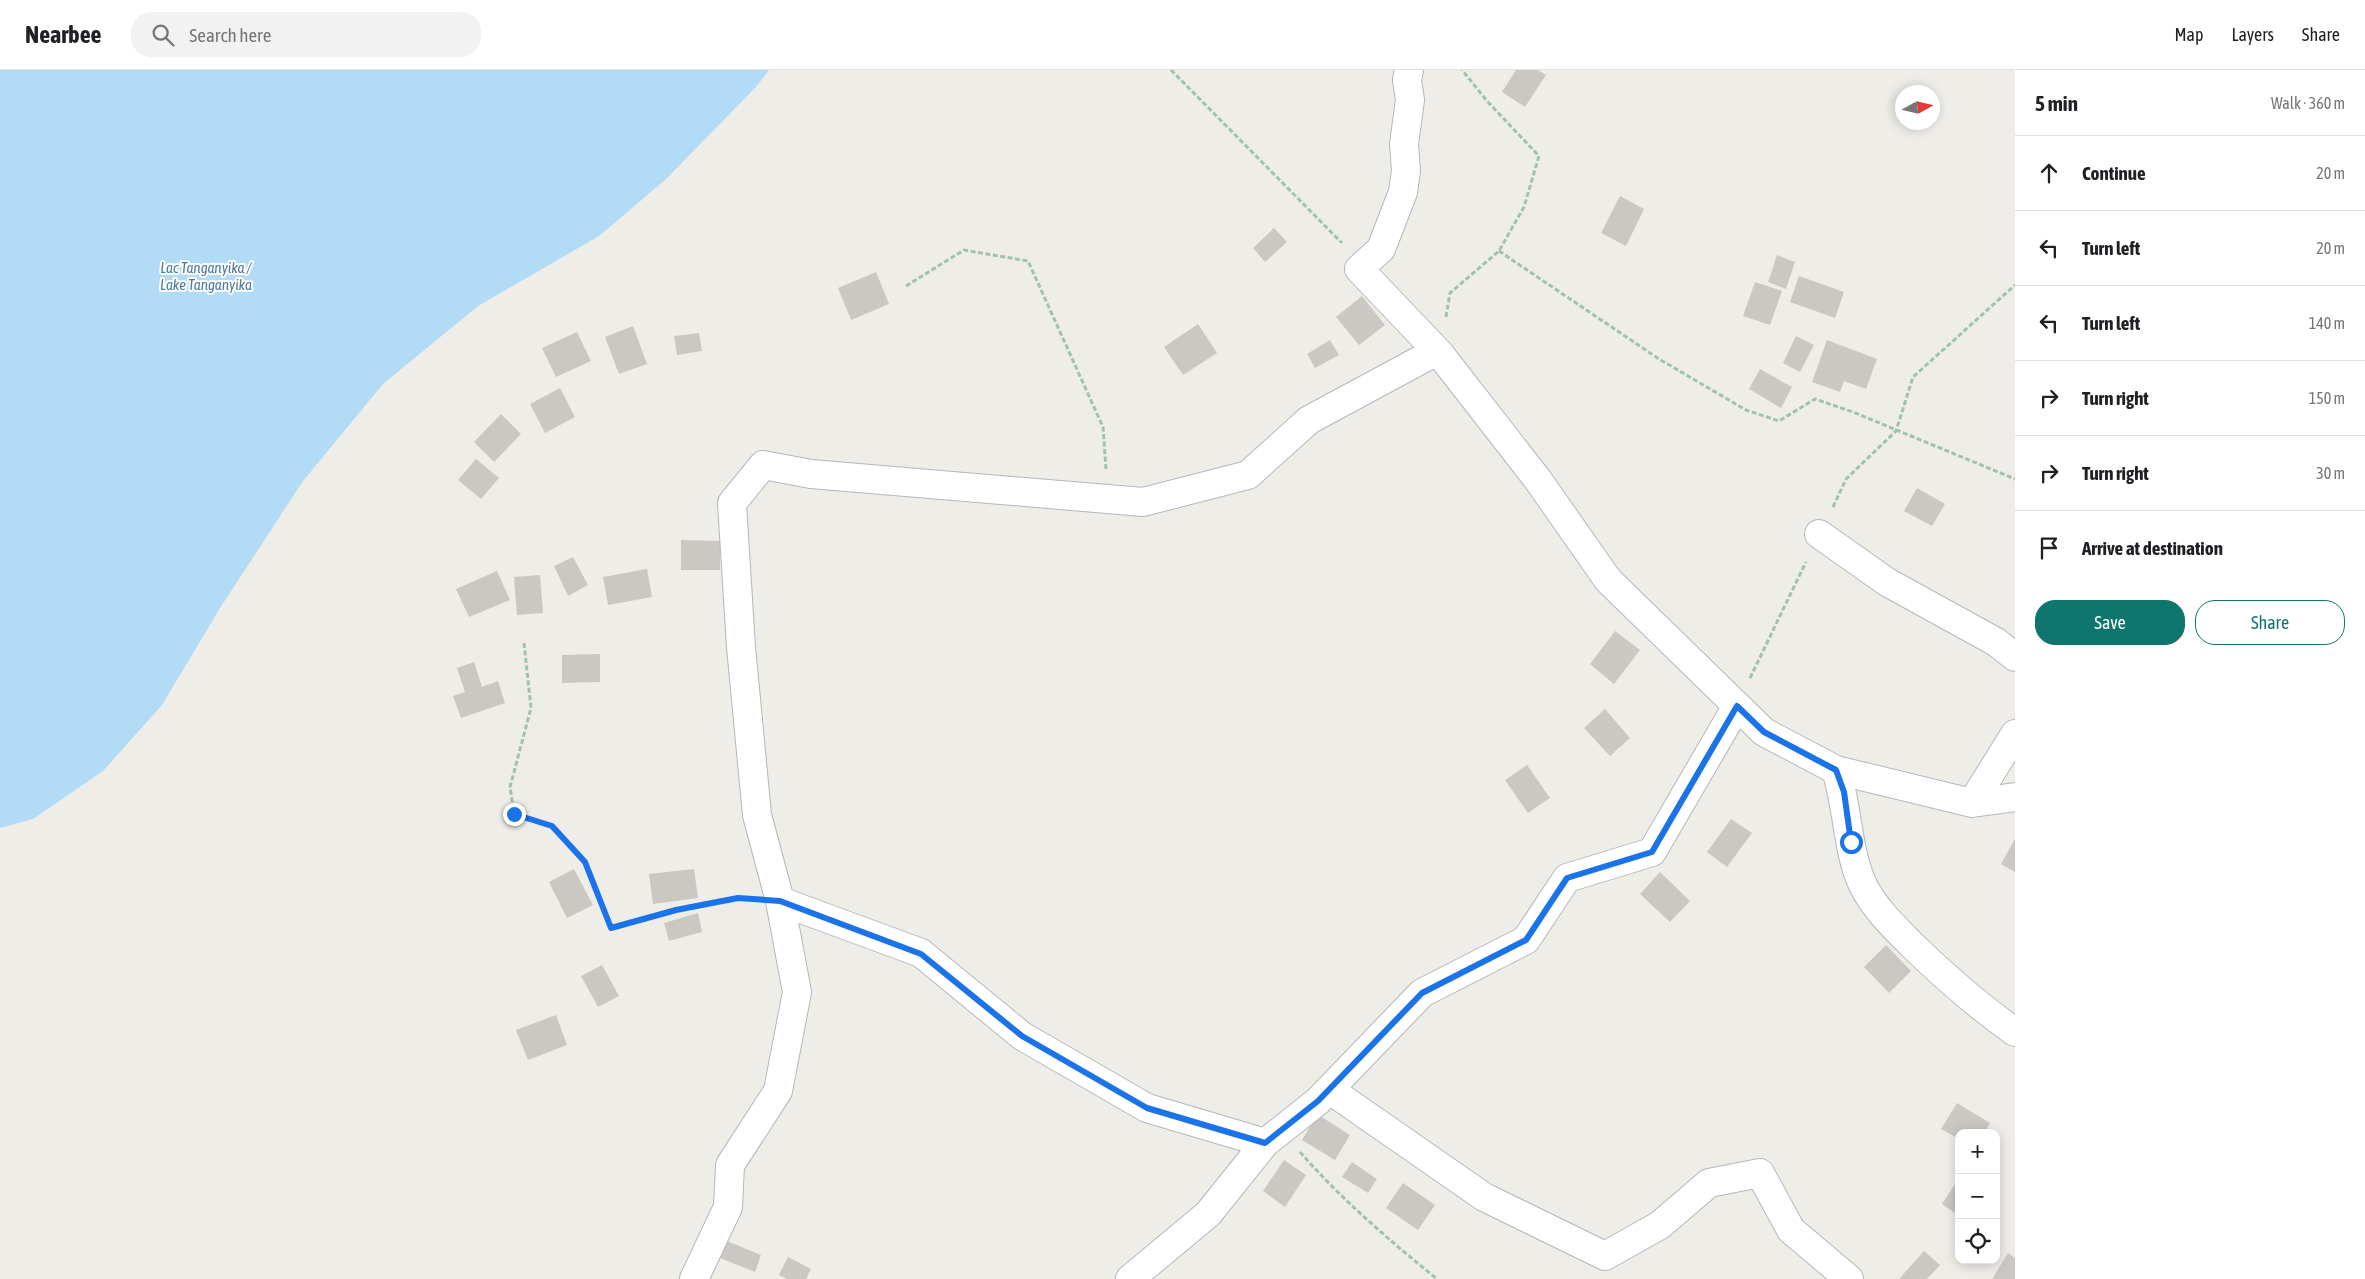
<!DOCTYPE html>
<html lang="en">
<head>
<meta charset="utf-8">
<style>
	:root { --surface:#fff; --page:#f2f2f2; --text:#202124; --muted:#757577; --line:#e0e0e0; --accent:#0f766e }
	body { margin:0; font-family:"Asap Condensed",sans-serif; background:var(--page); color:var(--text) }
	.controls { position:absolute; right:15px; bottom:15px; display:grid; overflow:hidden; border-radius:10px; box-shadow:0 2px 12px #0003 }
	.controls button { width:45px; height:45px; display:grid; place-items:center; padding:0; border:0; border-bottom:1px solid var(--line); background:var(--surface); color:var(--text); font:25px sans-serif }
	.compass { position:absolute; left:1895px; top:15px; width:45px; height:45px; border-radius:50%; background:var(--surface); box-shadow:0 2px 12px #0003; rotate:82deg }
	.stop { position:absolute; width:15px; height:15px; margin:-11px; border:4px solid #1a73e8; border-radius:50%; background:#fff }
	.stop.end { background:#1a73e8; border-color:#fff; box-shadow:0 1px 5px #0008 }
	.list { margin:0; padding:0; list-style:none }
	h2 { display:flex; justify-content:space-between; align-items:center; height:65px; margin:0; padding:0 20px; font-size:21px }
	h2 small { font-size:16px; font-weight:400; color:var(--muted) }
	.list li { display:grid; grid-template-columns:32px 1fr auto; gap:15px; align-items:center; box-sizing:border-box; height:75px; padding:0 20px; border-top:1px solid var(--line) }
	.list b { display:block; font-size:19px; white-space:nowrap }
	.list em { font-size:16px; font-style:normal; color:var(--muted) }
	.actions { display:flex; gap:10px; padding:15px 20px }
	.actions a { flex:1; padding:11px 0; border:1px solid var(--accent); border-radius:20px; text-align:center; font-size:18px; color:var(--accent) }
	.actions .main { background:var(--accent); color:#fff }
	.icon { flex:none; width:28px; height:28px; fill:none; stroke:currentColor; stroke-width:2; stroke-linecap:round; stroke-linejoin:round }
	.map { position:relative; flex:none; width:2015px; height:1209px; overflow:hidden }
	header { display:flex; align-items:center; gap:30px; box-sizing:border-box; height:70px; padding:0 25px; background:var(--surface); border-bottom:1px solid var(--line) }
	header strong { font-size:24px }
	nav { display:flex; gap:28px; margin-inline-start:auto; font-size:18px }
	.search { width:350px; height:45px; background:var(--page); display:flex; align-items:center; gap:12px; box-sizing:border-box; padding:0 18px; border-radius:20px; color:var(--muted); font-size:19px }
	main { display:flex }
	aside { flex:1; background:var(--surface) }
	.map>svg:first-child { display:block }
</style>
</head>
<body>
<header>
<strong>Nearbee</strong>
<div class="search"><svg class="icon" aria-label="search" viewBox="0 0 24 24"><circle cx="10" cy="10" r="6"/><path d="M15 15l6 6"/></svg>Search here</div>
<nav><a>Map</a><a>Layers</a><a>Share</a></nav>
</header>
<main>
<div class="map">
<svg width="2015" height="1209" viewBox="0 0 2015 1209">
	<rect width="100%" height="100%" fill="#efede8"/>
	<path fill="#b2dbf5" d="M0 0H769L756 17 665 110 599 166 478 236 383 314 303 411 220 538 162 635 103 701 33 749 0 758Z"/>
	<path fill="#cbc8c4" d="M1516 0H1538L1546 5 1525 37 1502 22Z
		M1620 126 1644 139 1626 176 1601 163Z
		M1274 158 1287 172 1265 192 1253 178Z
		M1777 185 1795 192 1786 219 1768 212Z
		M876 202 889 234 851 250 838 218Z
		M1799 206 1844 222 1835 248 1790 232Z
		M1755 212 1782 221 1770 255 1743 246Z
		M1362 226 1385 255 1359 275 1336 247Z
		M1198 254 1217 283 1183 305 1164 277Z
		M633 256 647 294 619 304 605 267Z
		M577 262 591 291 556 307 542 278Z
		M699 263 702 281 677 285 674 266Z
		M1796 266 1814 275 1800 302 1783 293Z
		M1330 270 1339 285 1315 298 1307 284Z
		M1827 270 1877 289 1866 319 1844 311 1840 322 1812 312Z
		M1760 299 1792 317 1781 338 1749 319Z
		M560 318 575 347 545 363 530 334Z
		M501 344 521 364 494 392 474 372Z
		M476 389 499 408 481 429 458 410Z
		M1917 418 1945 434 1932 456 1904 441Z
		M681 470 720 471V500H681Z
		M573 487 588 515 568 526 554 496Z
		M647 499 652 527 608 535 603 507Z
		M497 501 510 530 469 547 456 519Z
		M540 505 543 543 517 545 514 507Z
		M1615 561 1640 580 1614 614 1590 594Z
		M600 584V612L562 613V585Z
		M474 592 482 617 498 611 505 633 461 648 453 626 465 622 457 598Z
		M1605 639 1630 668 1610 686 1584 658Z
		M1527 695 1550 728 1528 743 1505 710Z
		M1731 749 1752 763 1727 797 1707 782Z
		M2015 769V802L2001 794Z
		M574 799 593 835 567 848 549 812Z
		M694 799 698 828 653 834 649 804Z
		M1660 802 1690 831 1670 852 1640 824Z
		M698 843 702 862 669 871 664 853Z
		M1886 875 1911 901 1889 923 1864 897Z
		M602 895 619 926 598 937 581 906Z
		M556 945 567 975 528 990 516 960Z
		M1957 1033 1990 1053 1984 1063H1959V1069L1941 1059Z
		M1317 1044 1350 1065 1335 1090 1302 1070Z
		M1284 1090 1306 1105 1285 1137 1263 1121Z
		M1352 1092 1377 1109 1368 1123 1342 1107Z
		M1957 1111 1959 1112V1146L1942 1134Z
		M1403 1113 1435 1135 1418 1160 1386 1138Z
		M727 1171 761 1185 755 1202 720 1188Z
		M1924 1181 1940 1195 1927 1209H1899Z
		M2008 1183 2015 1188V1209H1992Z
		M788 1187 811 1199 806 1209H787L779 1205Z"/>
	<g fill="none" stroke-linecap="round" stroke-linejoin="round">
		<g stroke="#b4b7ba" stroke-width="30">
			<path id="minor" d="M1409 0 1407 10 1410 30 1404 74 1406 101 1403 122 1381 179 1359 199 1440 284 1538 410 1608 510 1764 662 1836 700C1848 736 1847 782 1863 815 1874 838 1895 858 1913 876 1945 907 1978 936 2015 962
				M1819 464 1887 512 1996 572 2015 587
				M1836 700 1972 733 2015 727
				M1972 733 2015 664
				M780 831 921 883 1022 966 1147 1038 1265 1073 1318 1031 1422 923 1526 870 1567 808 1652 782 1737 636
				M1330 1020 1484 1127 1605 1186 1660 1155 1709 1113 1760 1103 1791 1160 1849 1209
				M694 1209 728 1137 730 1095 778 1021 797 922 780 831 757 745 741 577 732 433 763 395 811 404 1143 432 1248 405 1309 350 1437 281
				M1130 1209 1208 1144 1265 1073"/>
		</g>
		<path stroke="#a1c3a9" stroke-width="3" stroke-dasharray="5 2.5" stroke-linecap="butt" d="M1171 0 1342 173
			M1499 181 1659 289 1746 340 1779 351 1815 329 1853 342 2015 409
			M906 216 964 180 1028 191 1103 357 1106 399
			M1446 247 1450 223 1499 181 1524 137 1539 86 1487 31 1462 0
			M1833 437 1846 409 1896 361 1913 307 2015 215
			M524 573 531 638 510 717 514 743 552 756 585 791 611 858C649 848 712 826 749 828
			M1750 608 1806 492
			M1300 1082C1341 1129 1389 1170 1437 1209"/>
		<use href="#minor" stroke="#fff" stroke-width="28"/>
	</g>
	<g fill="none" stroke-linecap="round" stroke-linejoin="round">
		<path stroke="#1a73e8" stroke-width="6" d="M514 744 552 756 585 792 611 858 676 840 738 828 780 831 921 884 1022 966 1147 1038 1265 1073 1318 1031 1422 923 1526 870 1567 808 1652 782 1737 636 1764 662 1836 700 1844 722 1851 772"/>
	</g>
	<g text-anchor="middle" dominant-baseline="central" stroke-width="4" stroke-linejoin="round" paint-order="stroke">
		<g font-size="15" font-style="italic" fill="#4c789d" stroke="#fff">
			<text x="206" y="197">Lac Tanganyika /<tspan x="206" dy="17">Lake Tanganyika</tspan></text>
		</g>
	</g>
</svg>
<div class="controls">
<button>+</button>
<button>−</button>
<button><svg class="icon" aria-label="locate" viewBox="0 0 24 24"><circle cx="12" cy="12" r="6"/><path d="M12 2v4M12 18v4M2 12h4M18 12h4"/></svg></button>
</div>
<svg class="compass" viewBox="-18 -18 36 36"><path d="M0-13l5 13h-10z" fill="#e53935"/><path d="M0 13l5-13h-10z" fill="#757577"/></svg>
<div class="stop" style="left:1851px;top:772px"></div>
<div class="stop end" style="left:514px;top:744px"></div>
</div>
<aside>
<h2>5 min<small>Walk · 360 m</small></h2>
<ul class="list">
<li><svg class="icon" aria-label="ahead" viewBox="0 0 24 24"><path d="M12 20V5M6 11l6-6 6 6"/></svg><div><b>Continue</b></div><em>20 m</em></li>
<li><svg class="icon" aria-label="left" viewBox="0 0 24 24"><path d="M17 20v-9H6M10 6l-5 5 5 5"/></svg><div><b>Turn left</b></div><em>20 m</em></li>
<li><svg class="icon" aria-label="left" viewBox="0 0 24 24"><path d="M17 20v-9H6M10 6l-5 5 5 5"/></svg><div><b>Turn left</b></div><em>140 m</em></li>
<li><svg class="icon" aria-label="right" viewBox="0 0 24 24"><path d="M7 20v-9h11M14 6l5 5-5 5"/></svg><div><b>Turn right</b></div><em>150 m</em></li>
<li><svg class="icon" aria-label="right" viewBox="0 0 24 24"><path d="M7 20v-9h11M14 6l5 5-5 5"/></svg><div><b>Turn right</b></div><em>30 m</em></li>
<li><svg class="icon" aria-label="arrive" viewBox="0 0 24 24"><path d="M6 21V4h12l-3 4 3 4H6"/></svg><div><b>Arrive at destination</b></div></li>
</ul>
<div class="actions"><a class="main">Save</a><a>Share</a></div>
</aside>
</main>
</body>
</html>
